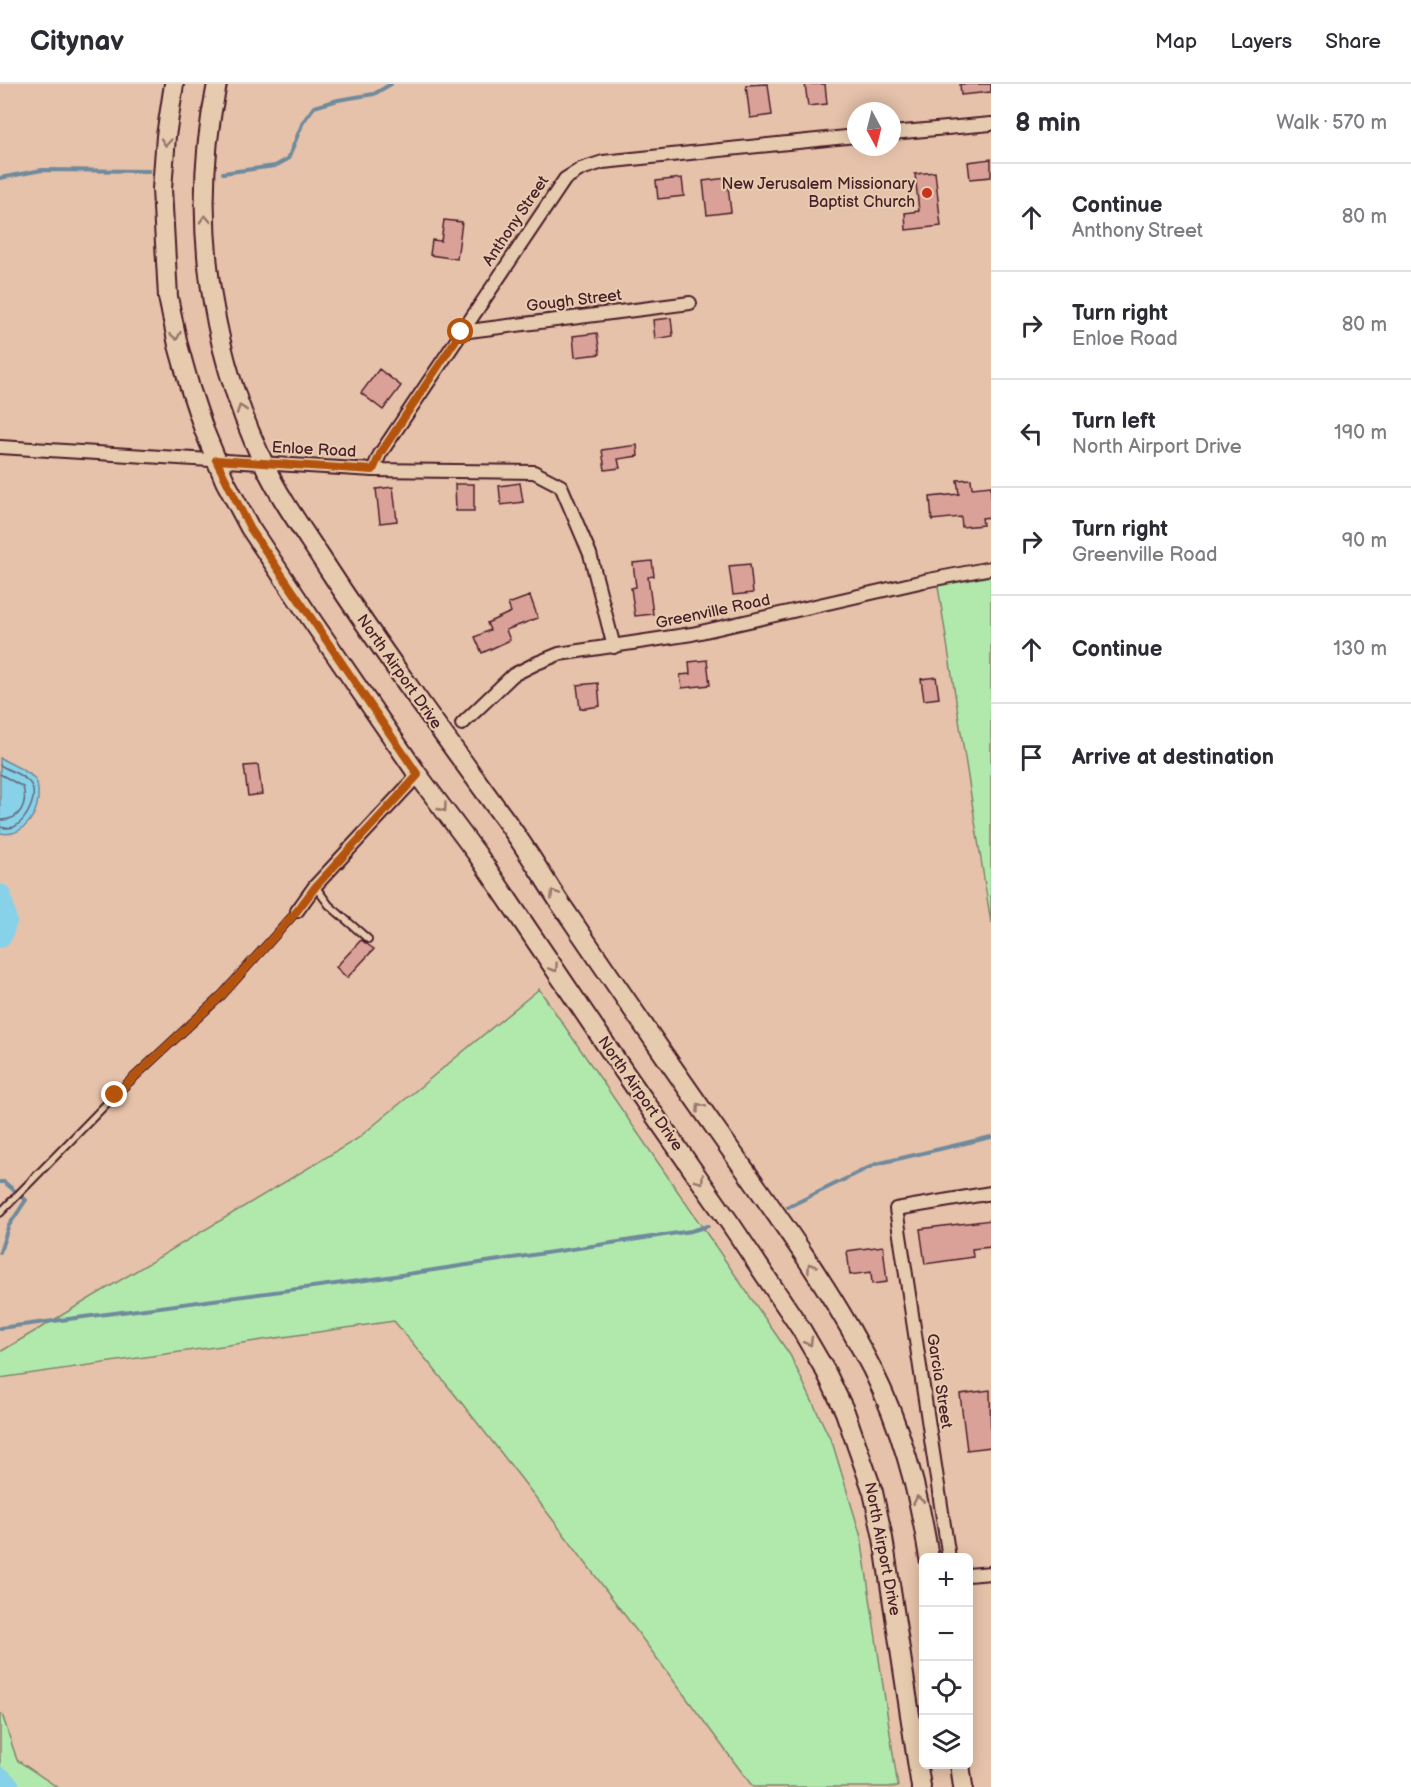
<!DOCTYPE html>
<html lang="en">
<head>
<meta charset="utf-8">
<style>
	:root { --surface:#fff; --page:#f2f2f3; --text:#2b2b33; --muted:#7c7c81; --line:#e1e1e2 }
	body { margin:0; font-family:"Balsamiq Sans",sans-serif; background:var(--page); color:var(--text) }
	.controls { position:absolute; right:18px; bottom:18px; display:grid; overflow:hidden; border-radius:9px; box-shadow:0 3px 15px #0003 }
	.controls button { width:54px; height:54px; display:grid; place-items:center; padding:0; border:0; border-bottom:2px solid var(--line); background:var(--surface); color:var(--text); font:30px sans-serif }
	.compass { position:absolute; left:847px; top:18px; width:54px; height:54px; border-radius:50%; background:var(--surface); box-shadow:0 3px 15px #0003; rotate:173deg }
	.stop { position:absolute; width:18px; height:18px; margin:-14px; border:4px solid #b45309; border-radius:50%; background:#fff }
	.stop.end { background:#b45309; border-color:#fff; box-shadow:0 2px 6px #0008 }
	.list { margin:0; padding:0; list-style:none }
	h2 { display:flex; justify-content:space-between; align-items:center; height:78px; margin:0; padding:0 24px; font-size:26px }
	h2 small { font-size:20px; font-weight:400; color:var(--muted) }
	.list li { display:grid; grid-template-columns:39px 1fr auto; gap:18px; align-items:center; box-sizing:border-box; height:108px; padding:0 24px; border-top:2px solid var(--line) }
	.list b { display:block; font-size:22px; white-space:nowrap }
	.list p { margin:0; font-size:20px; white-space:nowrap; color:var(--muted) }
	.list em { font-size:20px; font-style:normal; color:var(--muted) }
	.icon { flex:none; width:33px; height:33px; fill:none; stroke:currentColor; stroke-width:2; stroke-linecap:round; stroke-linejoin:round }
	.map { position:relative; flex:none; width:991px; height:1703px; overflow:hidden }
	header { display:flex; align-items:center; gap:36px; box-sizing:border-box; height:84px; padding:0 30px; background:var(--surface); border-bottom:2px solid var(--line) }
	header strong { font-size:28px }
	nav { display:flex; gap:33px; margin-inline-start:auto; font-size:21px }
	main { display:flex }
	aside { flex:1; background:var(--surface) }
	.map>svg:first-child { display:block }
</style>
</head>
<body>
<header>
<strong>Citynav</strong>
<nav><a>Map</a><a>Layers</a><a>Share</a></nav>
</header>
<main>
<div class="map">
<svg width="991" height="1703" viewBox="0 0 991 1703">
	<rect width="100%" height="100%" fill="#e6c2aa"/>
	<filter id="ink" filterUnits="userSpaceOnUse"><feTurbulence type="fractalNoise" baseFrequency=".0167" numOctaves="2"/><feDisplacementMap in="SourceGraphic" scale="12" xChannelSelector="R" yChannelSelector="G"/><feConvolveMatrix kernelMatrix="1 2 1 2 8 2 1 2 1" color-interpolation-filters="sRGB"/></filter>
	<g filter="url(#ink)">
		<path fill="#b1e9ad" stroke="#7e846c" stroke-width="1.5" d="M991 492V839L938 502Z
			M539 905 790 1271 833 1361 861 1453 898 1703H753C635 1546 521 1387 394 1237L0 1294V1268L357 1055Z
			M0 1630H2L17 1676 57 1703H0Z"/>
		<path fill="#88d2e9" stroke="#6f8a9d" stroke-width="1.5" d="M0 674C9 679 27 687 33 693 36 696 38 702 38 706 40 728 25 754 0 749Z"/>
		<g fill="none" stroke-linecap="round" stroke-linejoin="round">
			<path stroke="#636777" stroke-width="1.5" d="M0 681C8 686 23 691 29 698 40 710 27 737 14 743 10 744 4 744 0 743
				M0 690 23 703C28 720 20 737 0 736"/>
			<path stroke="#6f8a9d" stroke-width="4" d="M223 89 275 82 288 75 303 38 314 23 338 16 374 10 391 0
				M0 94 42 86 149 87
				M0 1098H4L26 1116 8 1143 0 1168
				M788 1123 876 1080 991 1053
				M0 1244 381 1194 691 1147 708 1142"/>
			<path stroke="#88d2e9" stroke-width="24" d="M0 812 5 837 0 852
				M0 1695 8 1703"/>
		</g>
		<path fill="#daa198" stroke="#4a1f2b" stroke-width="1.5" d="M768 0 772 31 750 34 746 1Z
			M805 0H825L827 20 808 22Z
			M960 0H991V8L961 11Z
			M991 75V93L970 95 968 78Z
			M935 88 941 142 906 146 905 129 919 127 915 90Z
			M682 94 684 112 658 115 656 97Z
			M727 94 731 128 707 131 703 97Z
			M444 136 462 138 457 175 430 171 432 156 441 157Z
			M671 234 673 252 655 255 653 236Z
			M597 249 600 270 575 273 573 252Z
			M379 285 401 302 383 326 361 309Z
			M637 361 638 372 618 375 620 384 605 386 602 366Z
			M971 395 972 404 991 402V433L982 434 983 441 962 443 961 433 932 436 930 413 959 410 957 396Z
			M520 399 523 418 501 421 499 402Z
			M455 400H474V427H456Z
			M393 403 397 437 380 439 376 405Z
			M652 477 654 492 648 493 653 530 635 532 631 504 636 503 633 479Z
			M750 480 753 509 733 511 729 482Z
			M530 512 538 534 506 546 510 556 482 569 475 553 490 546 487 539 511 528 508 520Z
			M707 576 710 601 682 604 680 591 690 590 689 578Z
			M936 593 939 614 924 616 921 595Z
			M598 599 600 622 580 625 577 601Z
			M258 681 262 710 248 712 244 682Z
			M361 856 374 865 347 894 336 883Z
			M991 1136V1163L972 1165 973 1173 925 1180 920 1145Z
			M883 1162 887 1198 872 1200 871 1188 850 1191 847 1167Z
			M990 1306 991 1363 967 1366 960 1310Z"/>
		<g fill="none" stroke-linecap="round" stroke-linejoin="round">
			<g stroke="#4a1f2b" stroke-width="10">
				<path id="lane" d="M315 802 329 821 368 855
					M0 1129 115 1011 222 911 297 827"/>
			</g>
			<g stroke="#4a1f2b" stroke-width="16">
				<path id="street" d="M892 49 991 40
					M461 248 690 219
					M0 363 373 386 534 388 561 402 590 470 614 563
					M373 386 380 370 565 95 581 85 603 78 856 52
					M462 640 513 591 537 579 559 570 692 550 924 497 991 484
					M297 827 315 802 418 691
					M949 1474 896 1125 991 1109
					M968 1491 991 1489"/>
			</g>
			<g stroke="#4a1f2b" stroke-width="22">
				<path id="secondary" d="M174 0 166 52 162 105 168 213 178 261 190 304 204 346 225 397 250 444 313 538 418 691 477 770 625 989 732 1142 801 1245 826 1288 845 1328 873 1408 883 1454 921 1703
					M217 0C190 127 208 261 263 378 281 417 306 450 329 486 386 573 448 657 509 741 527 766 543 793 560 819 612 895 664 972 718 1048 768 1119 821 1190 862 1266 898 1330 918 1402 929 1474
					M960 1680 963 1703"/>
			</g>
			<use href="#lane" stroke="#e6cbae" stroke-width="6"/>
			<use href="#street" stroke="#e6cbae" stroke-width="12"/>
			<use href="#secondary" stroke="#e6cbae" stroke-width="18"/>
		</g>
		<defs><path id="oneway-chevron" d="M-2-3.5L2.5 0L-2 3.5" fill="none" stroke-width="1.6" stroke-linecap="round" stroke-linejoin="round" transform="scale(1.5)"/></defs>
		<g stroke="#98756c">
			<use href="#oneway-chevron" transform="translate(166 58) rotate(95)"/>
			<use href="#oneway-chevron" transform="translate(205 135) rotate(-92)"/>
			<use href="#oneway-chevron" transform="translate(176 252) rotate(79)"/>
			<use href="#oneway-chevron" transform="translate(241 325) rotate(-109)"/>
			<use href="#oneway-chevron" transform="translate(443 724) rotate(53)"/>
			<use href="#oneway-chevron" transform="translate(554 810) rotate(-124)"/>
			<use href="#oneway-chevron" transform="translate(554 884) rotate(56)"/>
			<use href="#oneway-chevron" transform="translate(700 1023) rotate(-125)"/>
			<use href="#oneway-chevron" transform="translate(700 1096) rotate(55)"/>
			<use href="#oneway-chevron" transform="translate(811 1183) rotate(-124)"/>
			<use href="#oneway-chevron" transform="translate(809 1258) rotate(59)"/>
			<use href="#oneway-chevron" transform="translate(918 1416) rotate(-103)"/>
		</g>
	</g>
	<g fill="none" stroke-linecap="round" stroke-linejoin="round" filter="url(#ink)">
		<path stroke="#b45309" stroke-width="8" d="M115 1011 222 911 297 827 316 802 418 691 250 444 216 376 373 386 380 370 461 248"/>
	</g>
	<circle fill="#c8321e" stroke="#e6cbae" stroke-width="2" cx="927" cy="109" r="6"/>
	<g text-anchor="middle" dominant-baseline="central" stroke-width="4.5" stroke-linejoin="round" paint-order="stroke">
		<g font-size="16" fill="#4a1f2b" stroke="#e6cbae" text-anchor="end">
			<text x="915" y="100">New Jerusalem Missionary<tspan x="915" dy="18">Baptist Church</tspan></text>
		</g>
		<g font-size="16" fill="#4a1f2b" stroke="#e6cbae">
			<text transform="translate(516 137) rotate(-56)">Anthony Street</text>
			<text transform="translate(574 217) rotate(-7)">Gough Street</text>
			<text transform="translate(314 366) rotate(3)">Enloe Road</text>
			<text transform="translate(713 528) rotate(-12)">Greenville Road</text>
			<text transform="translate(399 588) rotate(55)">North Airport Drive</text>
			<text transform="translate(640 1010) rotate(55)">North Airport Drive</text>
			<text transform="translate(939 1297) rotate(81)">Garcia Street</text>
			<text transform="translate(882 1465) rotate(79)">North Airport Drive</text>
		</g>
	</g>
</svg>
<div class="controls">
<button>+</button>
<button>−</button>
<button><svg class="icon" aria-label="locate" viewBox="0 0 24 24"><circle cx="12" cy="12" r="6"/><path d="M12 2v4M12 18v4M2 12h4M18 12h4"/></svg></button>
<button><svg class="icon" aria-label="layers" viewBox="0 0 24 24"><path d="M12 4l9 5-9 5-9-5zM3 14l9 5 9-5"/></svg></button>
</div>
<svg class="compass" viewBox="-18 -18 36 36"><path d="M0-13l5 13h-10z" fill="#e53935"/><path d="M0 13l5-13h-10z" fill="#7c7c81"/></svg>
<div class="stop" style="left:461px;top:248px"></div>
<div class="stop end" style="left:115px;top:1011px"></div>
</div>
<aside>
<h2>8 min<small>Walk · 570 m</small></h2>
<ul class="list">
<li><svg class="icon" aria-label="ahead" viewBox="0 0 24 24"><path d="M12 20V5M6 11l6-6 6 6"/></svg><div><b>Continue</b><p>Anthony Street</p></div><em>80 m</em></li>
<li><svg class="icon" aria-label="right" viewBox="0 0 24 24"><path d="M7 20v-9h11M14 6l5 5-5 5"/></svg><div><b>Turn right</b><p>Enloe Road</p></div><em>80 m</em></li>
<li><svg class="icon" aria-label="left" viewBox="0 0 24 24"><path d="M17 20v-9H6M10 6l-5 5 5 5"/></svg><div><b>Turn left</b><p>North Airport Drive</p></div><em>190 m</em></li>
<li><svg class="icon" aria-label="right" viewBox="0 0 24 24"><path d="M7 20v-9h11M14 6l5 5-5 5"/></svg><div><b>Turn right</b><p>Greenville Road</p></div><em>90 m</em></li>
<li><svg class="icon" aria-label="ahead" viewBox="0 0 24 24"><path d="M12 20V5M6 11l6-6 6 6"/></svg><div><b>Continue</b></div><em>130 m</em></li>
<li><svg class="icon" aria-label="arrive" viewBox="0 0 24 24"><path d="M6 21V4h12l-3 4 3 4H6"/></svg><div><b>Arrive at destination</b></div></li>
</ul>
</aside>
</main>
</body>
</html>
